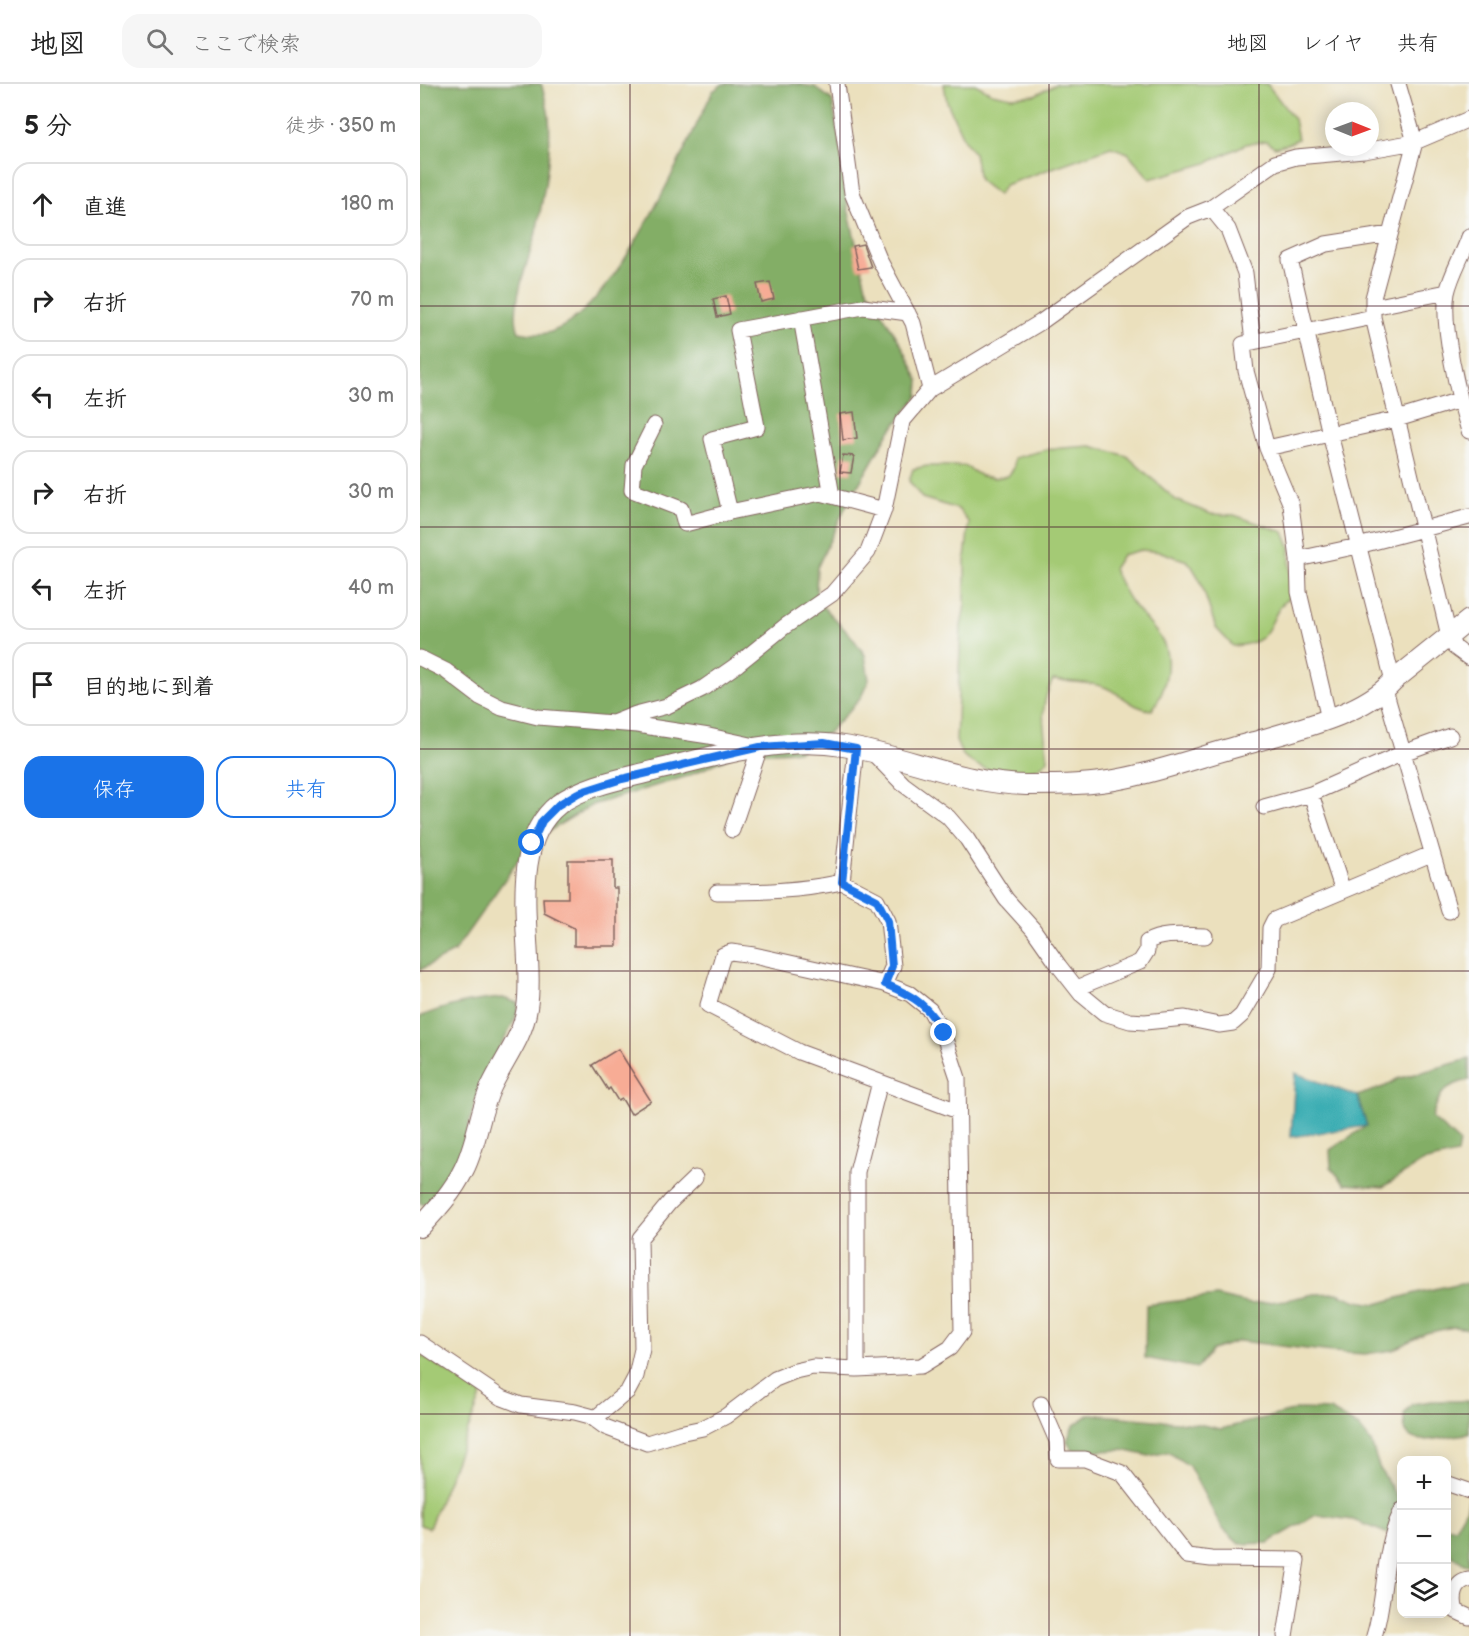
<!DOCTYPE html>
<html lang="ja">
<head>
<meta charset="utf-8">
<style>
	:root { --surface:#fff; --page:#f6f6f6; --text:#222; --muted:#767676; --line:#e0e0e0; --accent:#1a73e8 }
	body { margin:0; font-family:"Balsamiq Sans","Klee One",sans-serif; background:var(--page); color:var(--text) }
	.controls { position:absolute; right:18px; bottom:18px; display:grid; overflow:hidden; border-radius:12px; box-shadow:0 3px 15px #0003 }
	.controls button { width:54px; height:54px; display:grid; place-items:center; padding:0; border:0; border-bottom:2px solid var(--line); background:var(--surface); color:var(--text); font:30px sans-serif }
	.compass { position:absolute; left:905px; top:18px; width:54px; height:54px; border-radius:50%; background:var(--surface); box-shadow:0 3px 15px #0003; rotate:91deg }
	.stop { position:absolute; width:18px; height:18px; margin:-14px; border:4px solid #1a73e8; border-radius:50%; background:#fff }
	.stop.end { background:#1a73e8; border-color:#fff; box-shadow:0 2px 6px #0008 }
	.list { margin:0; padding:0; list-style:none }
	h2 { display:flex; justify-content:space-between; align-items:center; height:78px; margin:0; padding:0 24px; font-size:26px }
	h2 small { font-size:20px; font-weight:400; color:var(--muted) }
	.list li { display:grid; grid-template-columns:39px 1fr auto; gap:18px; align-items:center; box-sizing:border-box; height:84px; margin:0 12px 12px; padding:0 12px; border:2px solid var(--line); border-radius:18px }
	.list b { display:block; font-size:22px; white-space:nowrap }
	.list em { font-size:20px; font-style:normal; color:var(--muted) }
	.actions { display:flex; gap:12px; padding:18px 24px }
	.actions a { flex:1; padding:14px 0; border:2px solid var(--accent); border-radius:18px; text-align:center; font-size:21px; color:var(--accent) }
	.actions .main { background:var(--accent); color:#fff }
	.icon { flex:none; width:33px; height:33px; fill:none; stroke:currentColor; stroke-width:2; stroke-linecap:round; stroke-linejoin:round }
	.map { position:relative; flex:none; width:1049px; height:1552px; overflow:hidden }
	header { display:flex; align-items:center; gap:36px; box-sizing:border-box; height:84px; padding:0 30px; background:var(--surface); border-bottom:2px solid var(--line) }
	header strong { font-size:28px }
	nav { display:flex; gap:33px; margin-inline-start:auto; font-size:21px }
	.search { width:420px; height:54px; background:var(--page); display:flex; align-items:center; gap:15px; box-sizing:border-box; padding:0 21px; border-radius:18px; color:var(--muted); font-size:22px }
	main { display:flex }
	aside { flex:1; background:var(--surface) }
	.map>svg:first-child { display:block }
</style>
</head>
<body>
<header>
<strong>地図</strong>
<div class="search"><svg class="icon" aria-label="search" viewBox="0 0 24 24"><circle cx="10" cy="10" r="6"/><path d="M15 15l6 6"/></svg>ここで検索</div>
<nav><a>地図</a><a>レイヤ</a><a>共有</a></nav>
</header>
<main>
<aside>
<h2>5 分<small>徒歩 · 350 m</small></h2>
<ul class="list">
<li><svg class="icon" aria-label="ahead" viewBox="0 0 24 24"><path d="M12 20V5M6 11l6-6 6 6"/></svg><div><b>直進</b></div><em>180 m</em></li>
<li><svg class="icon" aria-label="right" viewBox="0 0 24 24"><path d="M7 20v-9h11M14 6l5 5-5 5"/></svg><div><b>右折</b></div><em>70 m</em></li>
<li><svg class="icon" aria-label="left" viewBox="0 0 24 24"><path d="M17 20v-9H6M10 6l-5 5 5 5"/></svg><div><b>左折</b></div><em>30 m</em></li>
<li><svg class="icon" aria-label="right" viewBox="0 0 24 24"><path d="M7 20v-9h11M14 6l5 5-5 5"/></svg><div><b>右折</b></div><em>30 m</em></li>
<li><svg class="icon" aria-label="left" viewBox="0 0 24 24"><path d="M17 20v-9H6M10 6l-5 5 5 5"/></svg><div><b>左折</b></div><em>40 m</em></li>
<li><svg class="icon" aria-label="arrive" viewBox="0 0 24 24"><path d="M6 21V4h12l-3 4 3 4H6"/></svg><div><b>目的地に到着</b></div></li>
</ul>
<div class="actions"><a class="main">保存</a><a>共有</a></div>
</aside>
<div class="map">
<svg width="1049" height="1552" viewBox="0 0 1049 1552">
	<rect width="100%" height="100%" fill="#f6f6f2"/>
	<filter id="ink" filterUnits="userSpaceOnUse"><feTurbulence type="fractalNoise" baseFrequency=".0167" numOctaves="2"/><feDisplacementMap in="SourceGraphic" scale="12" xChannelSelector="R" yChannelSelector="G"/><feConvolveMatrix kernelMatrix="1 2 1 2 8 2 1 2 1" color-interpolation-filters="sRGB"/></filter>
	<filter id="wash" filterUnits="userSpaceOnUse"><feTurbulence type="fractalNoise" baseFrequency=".008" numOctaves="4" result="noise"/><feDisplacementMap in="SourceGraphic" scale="24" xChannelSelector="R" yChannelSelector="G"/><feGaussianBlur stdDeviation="1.35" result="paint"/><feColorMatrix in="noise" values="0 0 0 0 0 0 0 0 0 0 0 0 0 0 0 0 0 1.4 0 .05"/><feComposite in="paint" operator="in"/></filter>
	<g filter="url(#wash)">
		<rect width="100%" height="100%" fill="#ebe0bd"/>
		<path fill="#a4ca75" stroke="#777450" stroke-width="1.5" d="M524 0H555L572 9 592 13 615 11 636 0H847L874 35 878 55 867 60 855 63 846 57 826 60 787 79 730 95 708 69 691 63 585 101 578 111 559 96 554 69 544 56 527 18Z
			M671 362 707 372 756 416 791 430 814 431 864 448 870 463V512C843 536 859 559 813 562L796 544 780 496 771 481 767 477 741 468 721 466 702 471 693 485C699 496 704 508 711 518 720 531 733 541 741 555 754 575 745 609 732 626 711 625 700 607 681 602 666 598 648 598 633 596 617 625 625 645 628 676 609 697 564 691 545 673 541 670 538 662 536 657L541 542 545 521V474L549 439 538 425 502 414 489 397 493 385 507 382H545L561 392 575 394 588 392 594 384V374L629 365Z
			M0 1270 62 1310 9 1444 0 1441Z"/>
		<path fill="#83ae66" stroke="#666648" stroke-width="1.5" d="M0 0H121L122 2C124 12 128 23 129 33 132 69 124 109 117 144 111 172 88 223 99 248 109 250 121 251 131 248 196 226 262 68 293 7L303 0H374L395 3 412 16 423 77 428 125 446 203 481 260 499 297 498 312 468 350 425 424 397 484 396 511 401 521 432 553 445 571 449 596 440 615 408 649 380 667 318 669 268 692 172 721 111 758 34 868 0 886Z
			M83 914 98 919C99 938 75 968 67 985 49 1023 45 1086 17 1116 12 1120 6 1121 0 1120V933C26 921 54 916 83 914Z
			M1049 975V996C1023 1002 1019 1009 1012 1034L1039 1058 1037 1070 1002 1078 963 1103 925 1100 911 1084 910 1066 946 1042 937 1012 966 1002 977 995Z
			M1041 1199 1049 1200V1245L1034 1243 1006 1249 973 1266 945 1270 913 1268 819 1257 792 1266 777 1284 725 1274 726 1221 796 1212 831 1220 866 1216 894 1210 917 1209 937 1217 957 1220 996 1209Z
			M1012 1317H1049V1350C1034 1349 991 1367 985 1345 984 1341 984 1335 984 1330L992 1320Z
			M880 1325 910 1326 939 1343 951 1358 959 1383 981 1420V1452L966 1449 933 1436 896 1431 848 1459 819 1460 802 1444 769 1382 748 1368 729 1372 702 1366 654 1368 647 1357 653 1342 670 1330 778 1340 801 1345Z
			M1049 1414V1481L1044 1480 1027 1467 1026 1443 1035 1444 1047 1423Z"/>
		<path fill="#3badb3" stroke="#42666f" stroke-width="1.5" d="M875 989 937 1012 947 1042 871 1053Z"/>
		<g id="blocks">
			<path fill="#f7ac95" d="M443 160 451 183 438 185 433 162Z
				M350 198 354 215 341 218 337 200Z
				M306 212 310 230 297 233 293 215Z
				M434 328 437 354 423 356 420 330Z
				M423 371 434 372 431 389 420 388Z
				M148 776H193V804H197V862H154V844L124 829 123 814H148Z
				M198 965 231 1017 211 1030 202 1015 198 1017 190 1004 188 1006 172 981Z"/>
		</g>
	</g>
	<g filter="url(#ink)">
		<use href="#blocks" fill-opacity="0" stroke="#82635e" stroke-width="1.5"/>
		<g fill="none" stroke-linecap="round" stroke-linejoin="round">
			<g stroke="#82635e" stroke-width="17">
				<path id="minor" d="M417 0 432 109 460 177 493 239 510 305
					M978 0 995 58 953 214V233L1029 552 1034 563 1049 574
					M791 124 808 145 825 189 833 258
					M970 150 906 160 870 176 910 350 973 597
					M1049 153C1043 171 1031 190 1027 209 1021 242 1039 314 1049 347
					M953 223 1027 208
					M381 234 412 412
					M234 341 214 381 212 406 261 425 265 440 310 428
					M847 364 977 335 1040 316
					M464 426 401 409 310 428 292 355 337 343 318 246 443 223 488 229
					M878 475 938 462 1049 433
					M0 574 26 587 60 613 82 624 118 633 217 641 289 652 340 663 312 746
					M965 606 1029 827
					M909 635 879 508 878 475 871 421 847 364 826 287 823 260 953 233
					M193 639 216 630 247 622 282 605 318 580 364 543 412 510 448 468 464 426 482 338 510 305 621 238 768 133 791 124 855 79 876 73 944 67 995 58 1049 35
					M453 669 483 700 528 733 547 755 586 815 613 845 639 882 661 910 684 929 710 937 725 938 765 934 799 941 813 939 822 931 849 885 850 844 854 836 1011 770
					M844 723 891 710
					M422 798 457 816 468 837 473 882 465 900
					M923 807 891 710 983 669 1030 652
					M297 808C340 808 380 807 422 798L436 665
					M657 904 720 878 727 867V858C744 848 766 852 785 852
					M0 1259 80 1313 101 1321 155 1328 170 1332 185 1343 227 1359 259 1349 283 1344 306 1332 355 1295 375 1287 393 1283 437 1285 501 1282 530 1264 542 1248 538 994 523 949 510 926 490 910 465 900 334 871 311 868 303 871 288 921 379 968 538 1027
					M437 1285V1088L460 998
					M621 1320 637 1357 638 1375H665L702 1389 767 1472 791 1475 877 1476 865 1552
					M174 1335 208 1307 216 1292 222 1265 220 1154 250 1118 275 1094
					M1026 1399 1049 1407
					M1049 1496C1034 1498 1032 1515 1036 1527L1049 1533
					M954 1552C967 1511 962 1466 982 1426"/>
			</g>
			<g stroke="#82635e" stroke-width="22">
				<path id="tertiary" d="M0 1143C17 1125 33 1108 44 1085 57 1059 59 1029 71 1003 83 977 103 953 107 924 116 864 83 763 139 720 165 701 202 695 233 687 294 672 360 652 423 662 484 671 543 700 606 701 639 701 673 701 705 694 749 685 791 669 834 658 877 645 942 631 973 597L1049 536"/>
			</g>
			<use href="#minor" stroke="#fff" stroke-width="15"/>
			<use href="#tertiary" stroke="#fff" stroke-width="20"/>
		</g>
	</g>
	<g fill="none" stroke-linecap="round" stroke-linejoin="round" filter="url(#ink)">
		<path stroke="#1a73e8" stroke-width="8" d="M112 759 122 737 138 721 158 709 202 695 340 663 404 659 436 665 422 798 457 816 468 837 472 882 465 900C496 913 506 920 524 949"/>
	</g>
	<path fill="none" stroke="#4a1f2b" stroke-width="1.5" stroke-opacity="0.55" d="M210 0V1552M420 0V1552M629 0V1552M839 0V1552M0 222H1049M0 443H1049M0 665H1049M0 887H1049M0 1109H1049M0 1330H1049"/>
</svg>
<div class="controls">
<button>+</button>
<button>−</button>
<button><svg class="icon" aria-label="layers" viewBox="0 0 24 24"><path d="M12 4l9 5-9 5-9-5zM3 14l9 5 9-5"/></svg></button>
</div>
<svg class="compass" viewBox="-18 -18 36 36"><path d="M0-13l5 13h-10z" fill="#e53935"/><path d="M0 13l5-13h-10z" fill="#767676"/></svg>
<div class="stop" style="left:112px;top:759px"></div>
<div class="stop end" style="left:524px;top:949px"></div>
</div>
</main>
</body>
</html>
